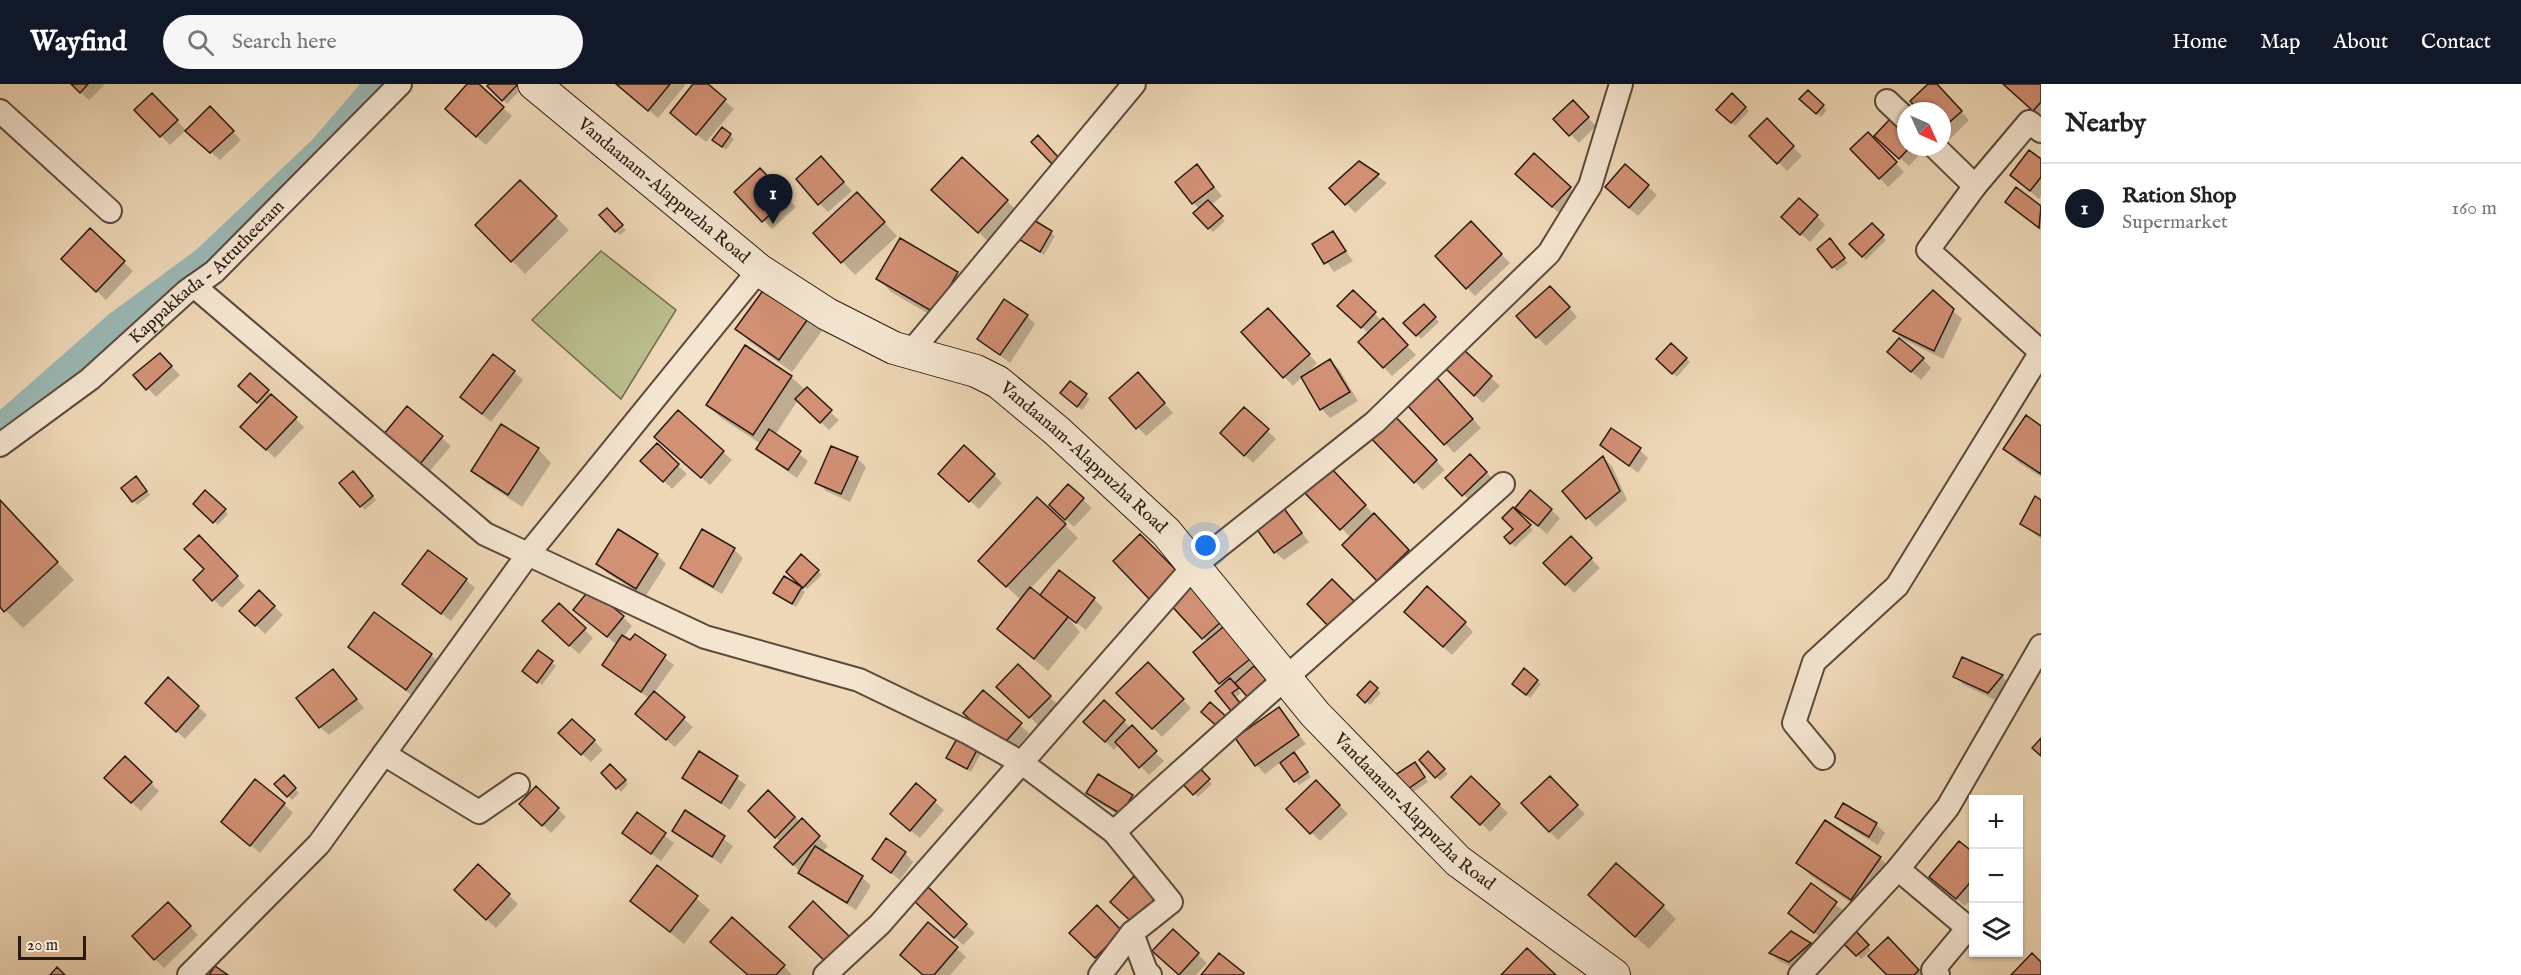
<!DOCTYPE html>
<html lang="en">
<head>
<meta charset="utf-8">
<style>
	:root { --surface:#fff; --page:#f6f6f6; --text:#222; --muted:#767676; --line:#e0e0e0; --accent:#111827 }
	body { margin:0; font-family:"IM FELL English",serif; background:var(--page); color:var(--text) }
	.controls { position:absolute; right:18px; bottom:18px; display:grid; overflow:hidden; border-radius:0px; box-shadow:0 2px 4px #0004 }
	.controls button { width:54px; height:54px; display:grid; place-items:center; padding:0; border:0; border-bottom:2px solid var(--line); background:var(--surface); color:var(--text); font:30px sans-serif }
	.compass { position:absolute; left:1897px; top:18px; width:54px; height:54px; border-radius:50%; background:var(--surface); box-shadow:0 2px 4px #0004; rotate:135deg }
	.scale { position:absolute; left:18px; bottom:15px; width:68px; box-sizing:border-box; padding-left:6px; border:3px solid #281a13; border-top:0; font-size:16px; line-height:21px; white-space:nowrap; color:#281a13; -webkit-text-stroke:4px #f4e5d0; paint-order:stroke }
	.you { position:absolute; left:1206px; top:462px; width:21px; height:21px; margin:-15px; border:4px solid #fff; border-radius:50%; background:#1a73e8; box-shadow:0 0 0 9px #1a73e833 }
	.badge { display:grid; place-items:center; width:39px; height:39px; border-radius:50%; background:var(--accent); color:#fff; font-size:20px; font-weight:700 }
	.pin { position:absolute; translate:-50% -50px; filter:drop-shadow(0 2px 3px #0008) }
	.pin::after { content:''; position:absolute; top:32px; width:21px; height:18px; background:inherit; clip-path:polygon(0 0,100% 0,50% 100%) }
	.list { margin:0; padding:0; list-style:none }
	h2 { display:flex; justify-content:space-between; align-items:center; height:78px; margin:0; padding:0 24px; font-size:26px }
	h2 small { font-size:20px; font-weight:400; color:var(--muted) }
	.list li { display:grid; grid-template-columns:39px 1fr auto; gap:18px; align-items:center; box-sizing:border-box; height:90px; padding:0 24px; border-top:2px solid var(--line) }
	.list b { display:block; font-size:22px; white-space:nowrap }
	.list p { margin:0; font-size:20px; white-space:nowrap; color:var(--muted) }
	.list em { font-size:20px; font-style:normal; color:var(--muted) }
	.icon { flex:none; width:33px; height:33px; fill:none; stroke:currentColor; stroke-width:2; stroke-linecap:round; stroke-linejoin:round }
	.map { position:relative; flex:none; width:2041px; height:891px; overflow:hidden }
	header { display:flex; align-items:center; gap:36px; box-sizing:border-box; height:84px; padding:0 30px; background:var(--accent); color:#fff }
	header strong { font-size:28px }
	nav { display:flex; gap:33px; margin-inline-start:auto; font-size:21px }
	.search { width:420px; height:54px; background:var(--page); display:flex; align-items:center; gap:15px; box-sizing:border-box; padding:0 21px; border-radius:33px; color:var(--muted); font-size:22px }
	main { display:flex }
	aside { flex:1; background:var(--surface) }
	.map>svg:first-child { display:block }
</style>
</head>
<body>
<header>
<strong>Wayfind</strong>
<div class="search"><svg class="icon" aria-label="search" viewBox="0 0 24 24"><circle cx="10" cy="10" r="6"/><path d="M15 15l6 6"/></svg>Search here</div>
<nav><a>Home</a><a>Map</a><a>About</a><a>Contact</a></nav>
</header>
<main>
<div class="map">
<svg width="2041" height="891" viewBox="0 0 2041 891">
	<rect width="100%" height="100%" fill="#eed7b6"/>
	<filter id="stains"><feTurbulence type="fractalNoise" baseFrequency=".00333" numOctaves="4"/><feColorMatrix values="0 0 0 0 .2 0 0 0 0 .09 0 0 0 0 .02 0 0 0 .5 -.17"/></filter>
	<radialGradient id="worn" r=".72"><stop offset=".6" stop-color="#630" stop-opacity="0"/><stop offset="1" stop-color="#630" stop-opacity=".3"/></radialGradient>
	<path fill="#babe8d" stroke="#716c50" stroke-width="1.5" d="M601 167 676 226 621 315 532 236Z"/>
	<path fill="#0003" d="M72 0H105L89 16Z
		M469 0H477L512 32 486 61 455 34Z
		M491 0H515L521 5 507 20 489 2Z
		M618 0H686L658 34Z
		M695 0H705L734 25 706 58 680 37Z
		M1930 0H1935L1969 36 1949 56 1942 49V27H1921Z
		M2005 0H2041V33L2013 8Z
		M1808 8 1827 26 1821 33 1801 15Z
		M152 11 187 47 210 24 241 56 220 76 186 46 170 61 136 26Z
		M1732 11 1749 27 1735 42 1718 26Z
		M1573 18 1596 42 1579 59 1555 35Z
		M1767 37 1802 72 1787 87 1752 52Z
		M722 45 734 55 726 66 714 56Z
		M1868 50 1904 88 1888 103 1852 65Z
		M1876 52H1906V63H1917L1922 68 1909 82Z
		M2041 77V112L2039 115 2012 91Z
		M1359 79 1387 99 1355 129 1332 104Z
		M1197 82 1222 112 1211 121 1225 137 1213 148 1196 129 1200 125 1193 119Z
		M1625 82 1657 111 1638 132 1615 112Z
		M830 83 852 107 828 128 820 120Z
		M760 86 796 123 772 145 737 108Z
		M520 98 569 146 525 190 477 141Z
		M1526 99 1570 104 1578 112 1561 131Z
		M2017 105 2041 124V146L2007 118Z
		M1007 117 1020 130 992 161 947 119Z
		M870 123 897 152 855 191 815 149Z
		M607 126 626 146 620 151 601 131Z
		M1817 132 1825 141 1810 158 1792 142Z
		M1032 137 1055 152 1044 171 1021 156Z
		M1471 139 1510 179 1475 212 1437 172Z
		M1872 141 1886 156 1866 176 1851 160Z
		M90 146 133 187 106 216 63 175Z
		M1333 149 1353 177 1334 188 1314 160Z
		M1833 160 1848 179 1837 187 1819 165Z
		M957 190 970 203 948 241 891 208 878 194Z
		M1353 208 1416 271 1392 292 1360 258 1369 250 1340 222Z
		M1933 208 1962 235 1943 275 1901 254 1895 247Z
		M1559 212 1577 233 1546 262 1518 233Z
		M1424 223 1439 238 1421 255 1406 239Z
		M1027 232 1035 240 1010 279 979 255Z
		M809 233 822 247 792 288 750 258 737 245Z
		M1276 234 1317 279 1307 290 1330 277 1339 285 1358 317 1330 334 1322 325 1302 293 1293 302 1243 248Z
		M1671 261 1690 278 1677 293 1658 275Z
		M1463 267 1500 302 1483 319 1447 284Z
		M160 271 180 291 156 313 135 291Z
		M1923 275 1931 284 1921 296 1898 276Z
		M514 288 523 296 491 338 462 313Z
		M791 293 839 336 829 346 798 316 775 351 808 377 797 394 767 373 758 365 761 360 721 334 708 321Z
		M1146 298 1173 329 1146 352 1111 314Z
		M1071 299 1090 315 1082 326 1066 313Z
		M240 302 268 307 304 343 275 374 243 343 262 322Z
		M1445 305 1481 344 1454 369 1410 321Z
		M408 324 451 362 429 388 394 359Z
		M1244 325 1276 355 1253 379 1222 349Z
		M678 328 732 376 710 401 665 362Z
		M1389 328 1445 386 1423 406 1368 349Z
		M502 342 538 365 551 379 522 423 486 399 473 386Z
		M2041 344V393L2018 378 2005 365Z
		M1602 361 1640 366 1648 374 1638 389Z
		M657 362 687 390 672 405 651 385Z
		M1470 372 1495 397 1472 419 1447 394Z
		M857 374 866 383 850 418 826 407 817 398Z
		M1603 374 1612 382 1627 416 1596 443 1564 407Z
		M1330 385 1417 475 1386 504 1344 461 1351 454 1306 408Z
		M994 391 1002 399 979 425 949 398Z
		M357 393 376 416 365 426 361 422Z
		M140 398 150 411 137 421 123 404Z
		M1068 402 1092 424 1074 443 1051 421Z
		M205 408 228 430 218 441 195 420Z
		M0 417 74 496 23 544 0 521Z
		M2041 417V455L2022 440Z
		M1517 424 1551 426 1560 434 1547 450Z
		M1283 425 1309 458 1284 476 1275 468Z
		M1513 425 1533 446 1515 463 1506 454 1515 445Z
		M1065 441 1078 454 1030 505 1047 518 1094 515 1103 524 1086 546 1065 530 1080 548 1048 587 999 545 1021 516 993 490Z
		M619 447 658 472 666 480 645 513 607 489 598 480Z
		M199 453 245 502 222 524 195 497 206 485Z
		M1571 454 1600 484 1574 509 1545 479Z
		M734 465 743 474 722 510 690 492 682 483Z
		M801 472 822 491 807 505 788 488Z
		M466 496 475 504 451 537 404 500Z
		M1188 502 1262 580 1235 602 1241 609 1235 614 1220 599 1207 558 1170 519Z
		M801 504 805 508 796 523 775 509Z
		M259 508 283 531 265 550 241 527Z
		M559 521 593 554 579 570 553 546Z
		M575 526 623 533 632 542 623 553 631 558 635 552 674 581 654 609 693 643 675 663 646 638 650 615 604 581 617 561Z
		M375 530 431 571 444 584 420 617 363 576 350 563Z
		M1414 537 1465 539 1473 548 1452 571Z
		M538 568 556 582 542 601 528 591Z
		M1148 580 1191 624 1162 653 1118 609Z
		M1018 582 1058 621 1038 641 999 603Z
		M333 587 364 624 329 651 320 643Z
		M2002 592 2010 601 1997 617 1964 601 1955 593Z
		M168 595 207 631 185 655 155 628Z
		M1537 597 1541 600 1530 614 1518 604Z
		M1370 599 1381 609 1370 621 1359 611Z
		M983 608 1029 649 1011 671Z
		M1104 618 1164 677 1149 691 1119 660 1114 666 1086 638Z
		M1279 625 1306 660 1293 669 1311 693 1299 701 1281 678 1265 690 1256 681Z
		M594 657 603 666 591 678 569 658Z
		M978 665 981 669 971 688 948 673Z
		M700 669 746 701 730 726 684 694Z
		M1428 669 1448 690 1440 697 1421 676Z
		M125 674 159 707 141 727 114 702Z
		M1415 680 1428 698 1410 710 1406 706Z
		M1195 681 1212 700 1198 713 1180 695Z
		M610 682 628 700 621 708 603 689Z
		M283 693 299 709 292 716 276 700Z
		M1471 694 1508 729 1490 748 1453 713Z
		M1550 694 1585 730 1558 756 1523 719Z
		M1316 698 1348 730 1320 757 1288 725Z
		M916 701 944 726 920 754 901 739Z
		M536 704 566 733 551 749 521 720Z
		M768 709 828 762 822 768 862 793 871 802 856 826 809 797 776 763 781 758 750 727Z
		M1088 709 1132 713 1140 721 1130 738 1097 718Z
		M284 720 293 729 260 769 223 738Z
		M1844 721 1876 740 1885 749 1878 761 1845 741 1837 733Z
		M686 728 733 762 721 780 674 747Z
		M637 730 674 759 661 777 624 749Z
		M905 769 913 778 900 796 874 775Z
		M1974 771V812L1965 822 1940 801Z
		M1880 774 1893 787 1865 828 1811 792 1798 779Z
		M478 782 518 820 496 844 465 815Z
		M658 783 710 826 684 860 632 817Z
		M1811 801 1845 828 1824 856 1790 829Z
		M168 820 198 851 164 884 155 875Z
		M1663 822 1676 835 1649 865 1603 824Z
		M924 824 966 841 975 849 963 861Z
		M929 840 966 873 950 891H924Z
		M1853 846 1871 866 1861 875 1843 856Z
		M1173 847 1207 879 1196 891H1179L1154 867Z
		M1071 849 1130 856 1104 882Z
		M1791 849 1818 869 1798 886 1779 877 1771 869Z
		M1888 855 1923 891H1889Z
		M784 882 792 891H749Z"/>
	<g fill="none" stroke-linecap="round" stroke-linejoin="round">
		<path stroke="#9bb8b5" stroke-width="24" d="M0 342 116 240 204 175 320 65 376 0"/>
	</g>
	<path fill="#d29074" stroke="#281a13" stroke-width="1.5" d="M71 0H88L80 9Z
		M467 0H479L504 23 476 53 445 25Z
		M489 0H518L502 17 487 2Z
		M616 0H670L648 27Z
		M693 0H708L726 15 696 51 670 29Z
		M1928 0H1937L1962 27 1942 45V27H1919L1910 17Z
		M2003 0H2041V18L2033 27Z
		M1808 6 1824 21 1816 30 1799 15Z
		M152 9 178 36 160 53 134 26Z
		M1732 9 1746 23 1731 39 1716 26Z
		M1573 16 1589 33 1569 52 1553 35Z
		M210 22 234 47 210 69 185 47Z
		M1767 34 1794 62 1777 80 1749 52Z
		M1890 35 1906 50V63H1910L1899 75 1874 52Z
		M722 43 731 50 722 63 712 56Z
		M1868 48 1897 78 1879 95 1850 65Z
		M1038 51 1059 74 1052 80 1031 58Z
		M2029 66 2041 75V93L2030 107 2010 91Z
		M1534 69 1571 103 1552 123 1515 90Z
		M821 72 844 98 818 121 796 95Z
		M962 73 1008 116 978 149 931 106Z
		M1359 77 1379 90 1345 121 1329 104Z
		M1197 80 1214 103 1192 120 1175 98Z
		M1625 80 1649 101 1629 124 1605 103Z
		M760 84 788 114 762 138 734 108Z
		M520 96 557 132 511 178 475 141Z
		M2016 103 2041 122 2039 144 2005 118Z
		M857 108 885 138 841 179 813 149Z
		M1799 114 1818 131 1800 151 1781 133Z
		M1208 116 1223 132 1208 145 1193 129Z
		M607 124 623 141 615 148 599 131Z
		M1032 135 1052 147 1040 168 1020 156Z
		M1471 137 1502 170 1466 205 1435 172Z
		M1872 139 1884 151 1862 173 1849 160Z
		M90 144 125 177 96 208 61 175Z
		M1333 147 1346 167 1324 180 1312 160Z
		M900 154 958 188 935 229 876 195Z
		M1830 154 1845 174 1832 184 1817 165Z
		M767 201 810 232 779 276 735 245Z
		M1550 202 1570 223 1536 254 1516 232Z
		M1353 206 1376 228 1361 244 1337 222Z
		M1933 206 1954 225 1934 267 1893 247Z
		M1004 215 1028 231 1000 271 977 255Z
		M1424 220 1436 233 1416 252 1403 239Z
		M1268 224 1310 270 1283 294 1241 248Z
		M1383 234 1408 261 1383 284 1358 258Z
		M1899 254 1924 274 1911 288 1887 268Z
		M1671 259 1687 274 1672 290 1656 275Z
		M745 261 792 292 753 351 706 321Z
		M1463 265 1492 292 1474 312 1445 284Z
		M160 269 172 282 146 306 133 291Z
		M493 270 515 287 482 330 460 313Z
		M1330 275 1350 308 1320 326 1301 293Z
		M1138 288 1165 319 1136 345 1109 314Z
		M250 289 269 306 257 319 238 302Z
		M1437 294 1473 335 1444 361 1407 321Z
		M1070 297 1087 310 1077 323 1060 309Z
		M807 303 832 326 820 339 795 315Z
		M271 310 297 333 266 366 240 343Z
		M407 322 443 352 420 380 384 350Z
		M1244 323 1269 345 1244 372 1220 349Z
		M678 326 724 367 701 394 654 353Z
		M1389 326 1437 376 1414 399 1366 349Z
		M2026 331 2041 342V390L2003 365Z
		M501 340 539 364 508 411 471 387Z
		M1611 344 1641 364 1629 382 1600 361Z
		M769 345 801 367 788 386 756 365Z
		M657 359 679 380 663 398 640 377Z
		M964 361 995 390 969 418 938 390Z
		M831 362 858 373 841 410 815 399Z
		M1470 370 1487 388 1462 412 1445 394Z
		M1603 372 1620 407 1586 435 1562 407Z
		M1330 383 1366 421 1340 446 1304 408Z
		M353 387 373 412 360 423 339 399Z
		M136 392 147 407 132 418 121 404Z
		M1068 400 1084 414 1065 436 1049 421Z
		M205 406 226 425 213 439 193 420Z
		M1530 406 1552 425 1538 442 1515 424Z
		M2035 412 2041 416V452L2020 440Z
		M1037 413 1066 440 1006 503 978 477Z
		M0 416 58 478 4 528 0 523Z
		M1283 423 1302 449 1274 469 1255 443Z
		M1513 423 1531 441 1510 460 1504 453 1513 445 1502 434Z
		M1374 429 1409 466 1377 497 1342 461Z
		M618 445 658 470 636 505 596 480Z
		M702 445 735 464 713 503 680 484Z
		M1140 450 1179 489 1151 517 1113 477Z
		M199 451 238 492 212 517 193 496 204 485 184 465Z
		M1571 452 1592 474 1565 501 1543 479Z
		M428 466 467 495 441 530 402 500Z
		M801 470 819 486 803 504 786 488Z
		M1059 486 1095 514 1076 539 1040 511Z
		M784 492 802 503 792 520 773 509Z
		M1332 495 1356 519 1330 544 1307 520Z
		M1188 500 1222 537 1202 555 1168 518Z
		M1427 502 1466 538 1443 563 1404 528Z
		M1030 503 1068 533 1034 575 997 545Z
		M590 505 624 532 607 553 573 526Z
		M259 506 275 522 255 542 239 527Z
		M559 519 586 544 569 562 542 537Z
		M374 528 432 570 406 606 348 563Z
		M1228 539 1255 571 1219 600 1193 568Z
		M635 550 666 571 641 608 602 581 622 551 630 556Z
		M538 566 553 577 537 599 522 587Z
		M1962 573 2003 591 1988 609 1953 593Z
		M1148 578 1184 615 1152 645 1116 609Z
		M1018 580 1051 612 1029 634 996 603Z
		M1254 582 1271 601 1252 618 1235 599Z
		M1524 584 1538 596 1526 611 1512 600Z
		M333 585 357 615 319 644 296 614Z
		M168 593 199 622 176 648 145 619Z
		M1230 594 1239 604 1232 609 1244 624 1235 632 1215 607Z
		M1370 597 1378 604 1365 619 1357 611Z
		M983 606 1022 639 1001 663 963 629Z
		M654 607 685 633 666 656 635 630Z
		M1104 616 1125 636 1105 658 1083 638Z
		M1210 618 1229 635 1220 645 1201 628Z
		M1279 623 1299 651 1255 682 1235 654Z
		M572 635 595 656 581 671 558 649Z
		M1132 641 1157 667 1139 684 1115 658Z
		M958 653 978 664 967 685 946 674Z
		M2041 654V672L2032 664Z
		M699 667 738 692 721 719 682 694Z
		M1428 667 1445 685 1435 694 1419 676Z
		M1294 668 1308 688 1294 698 1280 679Z
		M125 672 152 698 131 719 104 694Z
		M1415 678 1425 693 1405 707 1395 691Z
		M1195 679 1210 695 1193 711 1178 695Z
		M610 680 626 696 616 705 601 689Z
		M1098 690 1133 711 1121 730 1086 709Z
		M284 691 296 704 287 713 274 700Z
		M1471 692 1500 720 1480 741 1451 713Z
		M1550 692 1578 721 1549 748 1521 719Z
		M255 695 285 719 250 762 221 738Z
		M1316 696 1340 721 1310 750 1286 725Z
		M916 699 936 716 910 747 890 730Z
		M536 702 559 724 542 742 519 720Z
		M768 706 795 733 775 754 748 727Z
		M1843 719 1877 739 1869 753 1835 733Z
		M685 726 725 752 712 773 672 747Z
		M637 728 666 749 651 770 622 749Z
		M802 734 820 752 793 781 774 763Z
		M1825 736 1881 773 1851 816 1796 779Z
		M886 754 906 768 891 789 872 775Z
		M1959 757 1974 769V794L1956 815 1929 793Z
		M815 762 863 792 847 819 798 789Z
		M1616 779 1664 821 1635 853 1588 811Z
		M478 780 510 810 486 836 454 806Z
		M657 781 698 812 670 848 630 817Z
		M1134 792 1161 817 1137 843 1110 818Z
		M1811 799 1837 818 1814 849 1788 829Z
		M927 802 967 840 954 854 913 816Z
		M813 817 851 854 827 879 789 843Z
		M168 818 191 842 154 876 132 852Z
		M1097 821 1122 847 1095 874 1069 849Z
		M732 833 785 881 776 891H748L710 858Z
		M928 838 958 863 934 891H923L900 871Z
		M1853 844 1869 861 1856 872 1840 856Z
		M1173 845 1199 869 1179 891 1152 867Z
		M1791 847 1811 859 1789 878 1769 869Z
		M1888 853 1919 886 1914 891H1887L1868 872Z
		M1527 864 1556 891H1501Z
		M1219 869 1244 889 1243 891H1201Z
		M2032 869 2041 878V891H2011Z
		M215 882 228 891H209Z
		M57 883 65 891H50Z"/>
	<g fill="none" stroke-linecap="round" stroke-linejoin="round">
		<g stroke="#5a493c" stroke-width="26">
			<g id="street">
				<path d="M1887 17 1906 35"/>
				<path d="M0 27 110 127"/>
				<path d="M1935 63 1975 102 2029 38 2041 47"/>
				<path d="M1975 102 1928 166 2041 268"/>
				<path d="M194 202 485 450 705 553 859 596 967 648 1022 679 1114 748"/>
				<path d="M910 269 1134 0"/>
				<path id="s1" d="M0 361 90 295 187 207 214 188 400 0"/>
				<path d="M384 670 479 728 518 701"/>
				<path d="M1823 674 1794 639 1814 578 1897 502 2041 268"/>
				<path d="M1898 785 1968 844 1933 886 1938 891"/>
				<path d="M189 891 319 760 529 469 759 186"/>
				<path d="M825 891 880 840 1194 482 1375 338 1549 169 1590 102 1621 0"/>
				<path d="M1100 891 1132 849"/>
				<path d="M1150 891 1146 887 1132 849 1171 818 1114 748C1242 631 1374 517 1503 400"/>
				<path d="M1800 891 1898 785 1948 723 2041 562"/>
			</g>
		</g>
		<g stroke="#281a13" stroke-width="34">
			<g id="secondary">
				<path id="s2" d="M534 0 759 186 827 230 894 264 976 287 998 298 1057 347 1166 448 1315 630 1458 777 1614 891"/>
			</g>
		</g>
		<use href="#street" stroke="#f4e5d0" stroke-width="22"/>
		<use href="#secondary" stroke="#f4e5d0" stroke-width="32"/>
	</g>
	<g text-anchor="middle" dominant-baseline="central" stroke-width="5" stroke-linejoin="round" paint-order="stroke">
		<g font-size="18" fill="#281a13" stroke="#f4e5d0">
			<text stroke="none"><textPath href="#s2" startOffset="168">Vandaanam-Alappuzha Road</textPath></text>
			<text stroke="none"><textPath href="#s1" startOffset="270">Kappakkada - Attutheeram</textPath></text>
			<text stroke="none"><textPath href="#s2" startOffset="672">Vandaanam-Alappuzha Road</textPath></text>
			<text stroke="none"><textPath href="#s2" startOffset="1158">Vandaanam-Alappuzha Road</textPath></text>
		</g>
	</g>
	<rect width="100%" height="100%" filter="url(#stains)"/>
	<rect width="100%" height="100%" fill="url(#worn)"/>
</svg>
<div class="controls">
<button>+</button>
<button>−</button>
<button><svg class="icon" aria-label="layers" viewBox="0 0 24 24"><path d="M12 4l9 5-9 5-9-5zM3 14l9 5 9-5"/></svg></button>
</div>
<svg class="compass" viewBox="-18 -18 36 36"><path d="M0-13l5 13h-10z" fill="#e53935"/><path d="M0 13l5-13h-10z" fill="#767676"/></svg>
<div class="scale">20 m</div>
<div class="you"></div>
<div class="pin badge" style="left:773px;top:140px">1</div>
</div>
<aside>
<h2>Nearby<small></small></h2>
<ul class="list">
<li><span class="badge">1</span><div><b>Ration Shop</b><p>Supermarket</p></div><em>160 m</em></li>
</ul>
</aside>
</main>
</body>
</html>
